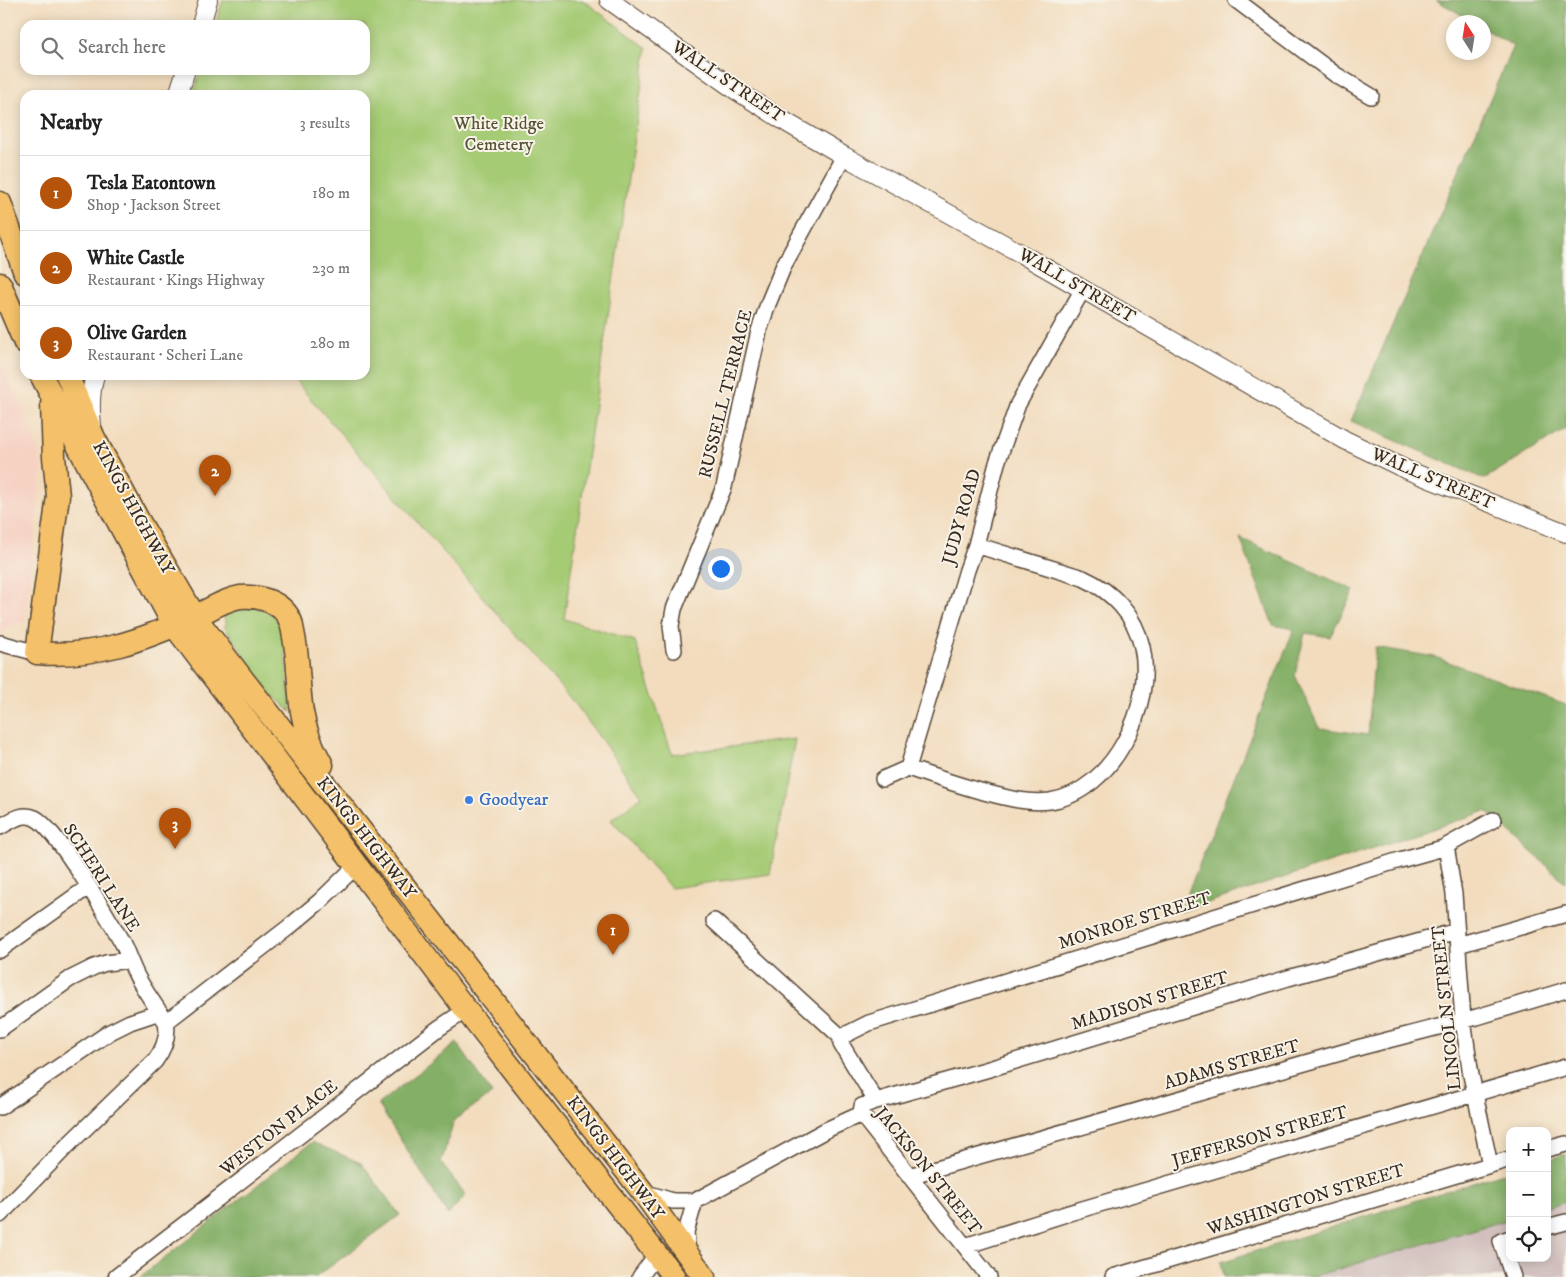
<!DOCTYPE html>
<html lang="en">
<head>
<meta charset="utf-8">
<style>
	:root { --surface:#fff; --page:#f6f6f6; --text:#222; --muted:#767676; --line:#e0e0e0; --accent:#b45309 }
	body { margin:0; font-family:"IM FELL DW Pica",serif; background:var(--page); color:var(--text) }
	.controls { position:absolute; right:15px; bottom:15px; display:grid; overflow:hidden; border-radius:10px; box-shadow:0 2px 12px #0003 }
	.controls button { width:45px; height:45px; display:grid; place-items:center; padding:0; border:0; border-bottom:1px solid var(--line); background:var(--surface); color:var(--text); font:25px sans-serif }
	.compass { position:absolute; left:1446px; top:15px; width:45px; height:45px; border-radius:50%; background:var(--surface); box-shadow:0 2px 12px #0003; rotate:348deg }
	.you { position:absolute; left:720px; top:568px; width:18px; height:18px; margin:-12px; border:4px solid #fff; border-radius:50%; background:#1a73e8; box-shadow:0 0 0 8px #1a73e833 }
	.badge { display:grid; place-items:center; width:32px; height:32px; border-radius:50%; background:var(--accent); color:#fff; font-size:16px; font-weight:700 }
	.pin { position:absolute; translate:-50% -41px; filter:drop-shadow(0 1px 2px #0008) }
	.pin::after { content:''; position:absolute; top:26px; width:18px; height:15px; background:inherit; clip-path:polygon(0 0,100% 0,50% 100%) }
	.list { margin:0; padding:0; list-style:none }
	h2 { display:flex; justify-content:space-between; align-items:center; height:65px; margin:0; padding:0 20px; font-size:21px }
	h2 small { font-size:16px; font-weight:400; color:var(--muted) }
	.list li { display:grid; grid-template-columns:32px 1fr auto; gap:15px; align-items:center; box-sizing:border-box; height:75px; padding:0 20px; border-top:1px solid var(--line) }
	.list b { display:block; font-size:19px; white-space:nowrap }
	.list p { margin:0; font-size:16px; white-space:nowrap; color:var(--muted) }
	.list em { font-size:16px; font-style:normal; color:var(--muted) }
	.icon { flex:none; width:28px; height:28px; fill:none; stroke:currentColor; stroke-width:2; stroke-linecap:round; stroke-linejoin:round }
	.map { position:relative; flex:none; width:1566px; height:1277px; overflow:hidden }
	.search { position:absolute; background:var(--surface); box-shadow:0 2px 12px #0003; left:20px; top:20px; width:350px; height:55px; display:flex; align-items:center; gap:12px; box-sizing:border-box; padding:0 18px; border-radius:15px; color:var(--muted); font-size:19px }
	.panel { position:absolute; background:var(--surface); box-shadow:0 2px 12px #0003; left:20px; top:90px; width:350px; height:290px; border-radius:15px }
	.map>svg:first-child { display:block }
</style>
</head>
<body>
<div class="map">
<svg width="1566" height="1277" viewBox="0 0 1566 1277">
	<rect width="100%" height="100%" fill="#f7f3e8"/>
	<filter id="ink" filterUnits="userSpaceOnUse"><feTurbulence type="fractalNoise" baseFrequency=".02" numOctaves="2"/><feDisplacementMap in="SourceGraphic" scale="10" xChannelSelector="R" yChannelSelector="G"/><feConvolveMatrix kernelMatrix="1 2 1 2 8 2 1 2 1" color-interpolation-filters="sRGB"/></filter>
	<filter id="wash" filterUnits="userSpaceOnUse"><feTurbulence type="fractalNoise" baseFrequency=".0096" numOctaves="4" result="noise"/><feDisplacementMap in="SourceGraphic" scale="20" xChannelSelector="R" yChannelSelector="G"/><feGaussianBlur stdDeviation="1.12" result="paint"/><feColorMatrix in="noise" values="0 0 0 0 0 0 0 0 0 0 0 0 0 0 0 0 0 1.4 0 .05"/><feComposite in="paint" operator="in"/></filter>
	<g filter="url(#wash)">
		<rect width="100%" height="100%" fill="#f2dcbd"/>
		<path fill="#f6d2c3" d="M0 361 33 432 42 468 25 621 0 632Z"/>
		<path fill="#d1bfbd" d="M1566 1202V1277H1311L1510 1219V1258H1547V1208Z"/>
		<path fill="#a5cb75" stroke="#707a4a" d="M223 0H583L647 48 564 619 635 641 672 754 795 739 770 874 671 888 611 820 642 796 576 705 290 375H365V95H193L201 70H365V25H215Z
			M242 605C266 609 277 611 284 637L291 712 271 694 224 626 227 624 221 611Z"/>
		<path fill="#84af66" stroke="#606c42" d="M1436 0H1566V429L1484 479 1351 421 1513 46 1484 28V22H1474Z
			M1240 538 1354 590 1330 637 1305 633 1295 675 1319 728 1368 735 1375 647 1435 657 1566 705V883L1486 811 1180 912 1294 629 1273 625Z
			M457 1043 492 1094 454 1120 441 1163 466 1195 448 1215 378 1104Z
			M312 1142 361 1163 400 1215 316 1277H140Z
			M1566 1154V1202L1547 1208V1160Z
			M1510 1171V1219L1311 1277H1224L1221 1262Z"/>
	</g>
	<g filter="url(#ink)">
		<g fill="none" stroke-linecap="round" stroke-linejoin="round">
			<g stroke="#564536" stroke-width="18">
				<path id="minor" d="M1236 0 1336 75 1371 96
					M0 643 37 653
					M674 650 671 626 674 609 724 487 759 331 768 304 784 265 844 156
					M908 768C931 776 955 784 980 791 1004 797 1025 804 1050 801 1113 792 1155 704 1142 647 1135 615 1112 591 1083 578L976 545
					M908 768 967 570 976 545 997 463 1018 404 1083 289
					M883 779 908 768
					M0 827C11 821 22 812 35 818 56 828 109 919 122 942 128 954 132 968 139 980 147 994 157 1008 166 1022 169 1037 164 1049 155 1061L68 1145 0 1215
					M1443 848 1447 852 1454 894 1463 1020 1471 1075 1490 1165
					M714 921 841 1037V1044L876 1101
					M1458 945 1566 914
					M0 950 88 887
					M166 1022 289 927 320 901 356 866
					M0 1029 70 979 94 967 106 963 129 960
					M841 1037 869 1023 1400 860 1443 848 1493 820
					M0 1107 110 1032 130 1022 160 1012
					M861 1114 862 1106 876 1101 989 1069 1288 978 1457 931
					M861 1114 989 1277
					M1547 1149 1566 1144
					M909 1176 1361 1047 1477 1017 1566 990
					M643 1192 673 1201H695L826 1130 861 1114
					M1547 1227 1566 1222
					M1510 1238 1501 1241 1513 1277
					M965 1246 1069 1213 1566 1067
					M688 1253 686 1232 695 1201
					M116 1277 439 1028 466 1010
					M640 1277 656 1255
					M1113 1277 1510 1159"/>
			</g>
			<g stroke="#564536" stroke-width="20">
				<path id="tertiary" d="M609 0 734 89 789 124 844 156 1011 248 1345 440 1407 470 1566 533
					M201 25 208 0
					M178 95 186 70
					M92 425C90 407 90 392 95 375"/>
			</g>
			<g stroke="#564536" stroke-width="25">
				<path id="primary" d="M0 203 25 273
					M0 284 25 343
					M41 375 114 514 174 625 466 1010 674 1277
					M67 375 94 438 137 518 195 617 244 681 642 1191 704 1277
					M52 404 54 457 58 496 37 653C94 658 143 640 194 617 209 610 223 600 240 597 259 595 283 602 291 622 292 626 293 632 294 637 299 662 298 687 302 712 305 731 313 749 322 765"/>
			</g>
			<use href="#minor" stroke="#fff" stroke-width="15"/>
			<use href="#tertiary" stroke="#fff" stroke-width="18"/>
			<use href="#primary" stroke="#f4c16a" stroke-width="22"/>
		</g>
	</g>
	<circle fill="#3f7fe0" stroke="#f7f3e8" stroke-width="2" cx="469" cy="800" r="5"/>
	<g text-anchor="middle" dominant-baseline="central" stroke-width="4" stroke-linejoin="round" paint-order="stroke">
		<g font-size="18" fill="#3b2a1e" stroke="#f7f3e8">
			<text transform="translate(728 82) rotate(34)">WALL STREET</text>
			<text transform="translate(1077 286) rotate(30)">WALL STREET</text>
			<text transform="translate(726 394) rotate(-76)">RUSSELL TERRACE</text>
			<text transform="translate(1433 479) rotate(23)">WALL STREET</text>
			<text transform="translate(133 508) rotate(61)">KINGS HIGHWAY</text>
			<text transform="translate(962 517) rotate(-74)">JUDY ROAD</text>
			<text transform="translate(366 838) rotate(52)">KINGS HIGHWAY</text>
			<text transform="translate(101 878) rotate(57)">SCHERI LANE</text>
			<text transform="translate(1135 921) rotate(-17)">MONROE STREET</text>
			<text transform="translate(1150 1001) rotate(-17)">MADISON STREET</text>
			<text transform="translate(1447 1008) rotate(-96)">LINCOLN STREET</text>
			<text transform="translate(1232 1065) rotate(-16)">ADAMS STREET</text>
			<text transform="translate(279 1128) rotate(-38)">WESTON PLACE</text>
			<text transform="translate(1260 1137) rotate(-16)">JEFFERSON STREET</text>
			<text transform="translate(615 1158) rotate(53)">KINGS HIGHWAY</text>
			<text transform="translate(928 1171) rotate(51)">JACKSON STREET</text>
			<text transform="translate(1306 1200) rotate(-17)">WASHINGTON STREET</text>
		</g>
		<g font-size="18" fill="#565234" stroke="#f7f3e8">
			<text x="499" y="124">White Ridge<tspan x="499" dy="21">Cemetery</tspan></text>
		</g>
		<g font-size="18" fill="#366cbe" stroke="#f7f3e8" text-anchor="start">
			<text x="479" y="800">Goodyear</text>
		</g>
	</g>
</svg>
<div class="controls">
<button>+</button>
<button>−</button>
<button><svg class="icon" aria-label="locate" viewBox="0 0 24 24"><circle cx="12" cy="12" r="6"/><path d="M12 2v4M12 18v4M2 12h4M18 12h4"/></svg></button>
</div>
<svg class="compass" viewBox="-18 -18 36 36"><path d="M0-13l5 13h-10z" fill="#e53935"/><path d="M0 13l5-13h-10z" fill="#767676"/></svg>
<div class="you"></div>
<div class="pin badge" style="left:613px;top:955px">1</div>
<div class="pin badge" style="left:215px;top:496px">2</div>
<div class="pin badge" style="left:175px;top:849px">3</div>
<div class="search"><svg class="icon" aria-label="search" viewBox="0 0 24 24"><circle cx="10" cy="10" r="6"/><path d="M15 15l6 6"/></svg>Search here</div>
<section class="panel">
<h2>Nearby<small>3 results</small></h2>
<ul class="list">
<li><span class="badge">1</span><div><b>Tesla Eatontown</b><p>Shop · Jackson Street</p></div><em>180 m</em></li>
<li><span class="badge">2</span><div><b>White Castle</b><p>Restaurant · Kings Highway</p></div><em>230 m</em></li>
<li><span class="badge">3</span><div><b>Olive Garden</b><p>Restaurant · Scheri Lane</p></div><em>280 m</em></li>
</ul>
</section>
</div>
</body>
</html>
